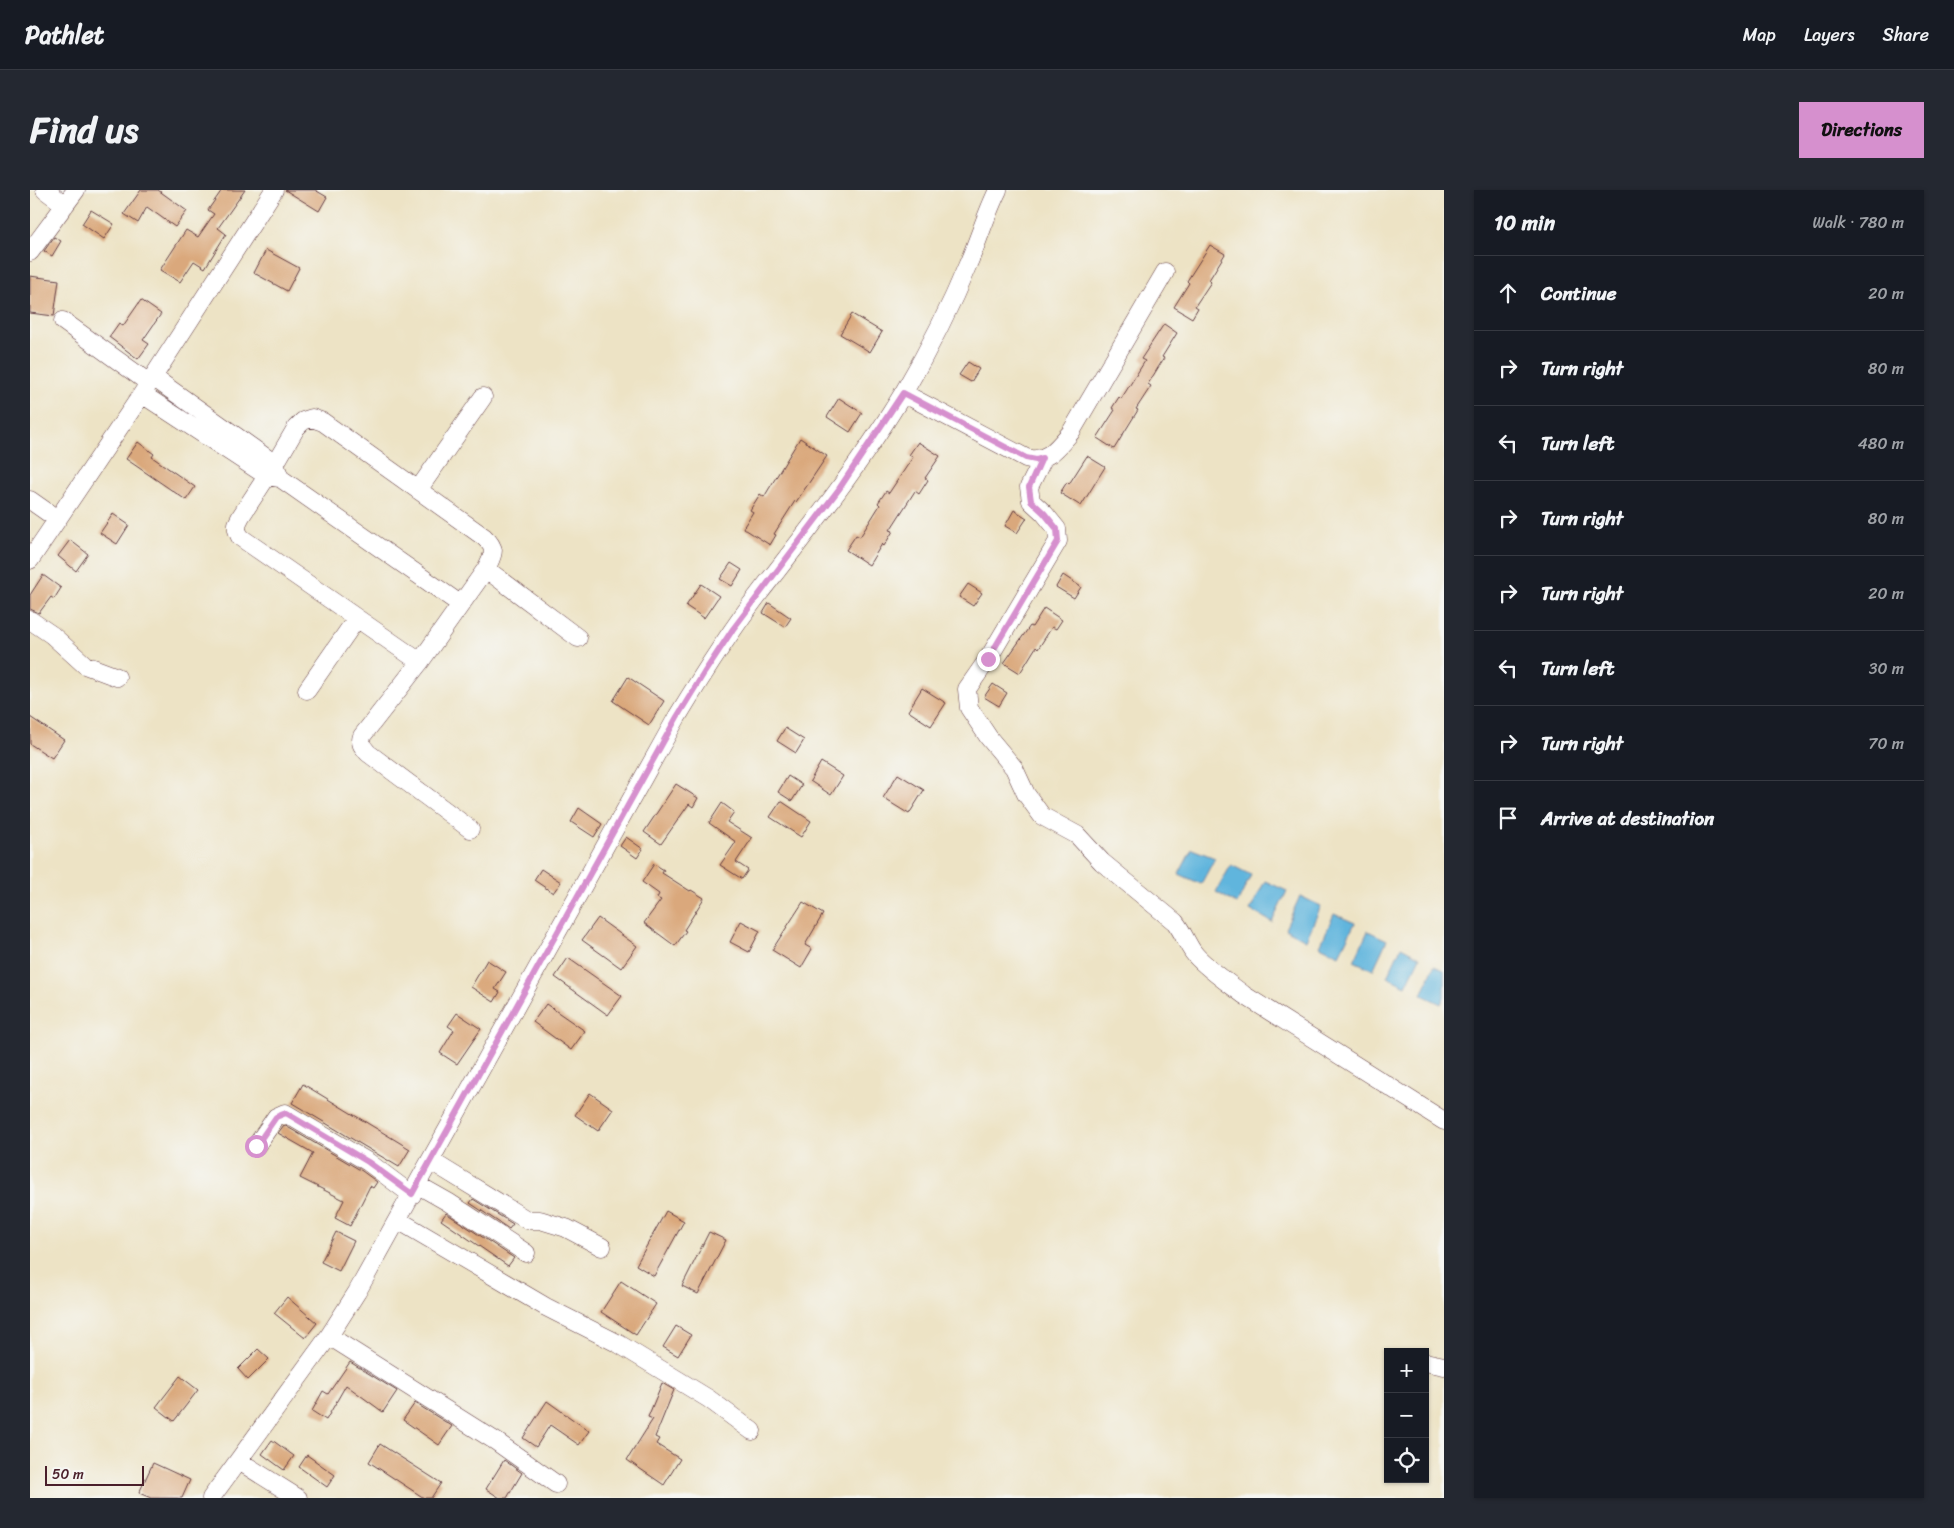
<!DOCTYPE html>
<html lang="en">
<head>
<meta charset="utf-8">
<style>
	:root { --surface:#171b24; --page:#242831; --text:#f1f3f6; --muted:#9ea1a6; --line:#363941; --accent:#d690ce }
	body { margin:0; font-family:Sriracha,sans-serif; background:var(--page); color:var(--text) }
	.controls { position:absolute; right:15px; bottom:15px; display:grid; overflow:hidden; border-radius:0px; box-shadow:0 1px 4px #0004 }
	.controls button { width:45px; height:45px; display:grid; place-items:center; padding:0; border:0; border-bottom:1px solid var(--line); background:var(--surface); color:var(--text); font:25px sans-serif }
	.scale { position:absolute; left:15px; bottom:12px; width:99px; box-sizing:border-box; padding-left:5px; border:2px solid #4a1f2b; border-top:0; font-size:14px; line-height:18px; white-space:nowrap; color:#4a1f2b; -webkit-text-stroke:4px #f6f6f2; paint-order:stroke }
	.stop { position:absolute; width:15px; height:15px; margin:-11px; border:4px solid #d690ce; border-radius:50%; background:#fff }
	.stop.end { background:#d690ce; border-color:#fff; box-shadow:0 1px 5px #0008 }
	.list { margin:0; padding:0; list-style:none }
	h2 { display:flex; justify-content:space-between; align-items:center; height:65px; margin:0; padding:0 20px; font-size:21px }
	h2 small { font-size:16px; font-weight:400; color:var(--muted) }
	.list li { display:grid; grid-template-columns:32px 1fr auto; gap:15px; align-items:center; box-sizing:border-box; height:75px; padding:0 20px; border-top:1px solid var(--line) }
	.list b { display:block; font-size:19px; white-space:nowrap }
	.list em { font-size:16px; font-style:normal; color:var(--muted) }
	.icon { flex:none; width:28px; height:28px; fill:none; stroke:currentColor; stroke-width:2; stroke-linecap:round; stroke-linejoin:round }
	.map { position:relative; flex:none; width:1414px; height:1308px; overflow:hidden; border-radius:0px }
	header { display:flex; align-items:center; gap:30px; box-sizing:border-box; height:70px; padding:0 25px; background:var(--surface); border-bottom:1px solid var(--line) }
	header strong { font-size:24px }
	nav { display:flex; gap:28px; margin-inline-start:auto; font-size:18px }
	.intro { display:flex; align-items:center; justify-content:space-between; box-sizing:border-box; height:120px; padding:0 30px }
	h1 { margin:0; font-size:35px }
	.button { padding:12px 22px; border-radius:0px; background:var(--accent); color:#111; font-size:18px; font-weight:700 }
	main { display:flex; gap:30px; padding:0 30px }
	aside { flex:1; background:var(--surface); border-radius:0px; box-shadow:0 1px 4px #0004 }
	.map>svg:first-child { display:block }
</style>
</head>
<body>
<header>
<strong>Pathlet</strong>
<nav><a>Map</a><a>Layers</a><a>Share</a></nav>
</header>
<div class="intro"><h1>Find us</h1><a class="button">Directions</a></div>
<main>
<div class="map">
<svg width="1414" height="1308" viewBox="0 0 1414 1308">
	<rect width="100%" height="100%" fill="#f6f6f2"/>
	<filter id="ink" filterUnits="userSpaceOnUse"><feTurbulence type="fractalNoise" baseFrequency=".02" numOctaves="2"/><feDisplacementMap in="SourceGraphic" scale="10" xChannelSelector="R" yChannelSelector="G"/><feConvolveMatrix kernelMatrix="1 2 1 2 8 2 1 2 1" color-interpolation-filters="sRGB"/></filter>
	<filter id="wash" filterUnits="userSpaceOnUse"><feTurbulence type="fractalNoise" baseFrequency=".0096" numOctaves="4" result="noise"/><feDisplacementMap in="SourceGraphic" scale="20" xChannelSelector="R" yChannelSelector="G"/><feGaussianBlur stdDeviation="1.12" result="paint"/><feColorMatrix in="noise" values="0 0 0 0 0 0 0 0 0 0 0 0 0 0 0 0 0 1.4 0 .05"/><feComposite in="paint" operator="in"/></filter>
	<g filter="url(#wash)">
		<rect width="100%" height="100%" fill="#ede3c5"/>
		<path fill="#61b5dd" stroke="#566a84" d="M1162 659 1185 668 1171 694 1149 684Z
			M1201 675 1221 685 1207 714 1186 702Z
			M1235 691 1257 701 1242 732 1220 720Z
			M1270 706 1291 716 1276 750 1255 739Z
			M1304 724 1325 733 1309 765 1290 756Z
			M1338 741 1357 750 1343 780 1324 771Z
			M1371 757 1390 767 1376 796 1357 787Z
			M1404 776 1414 780V807L1411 814 1392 805Z"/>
		<g id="blocks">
			<path fill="#daa87c" d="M111 0H128L157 21 145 37 117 17 108 33 94 24Z
				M192 0H215L188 38 196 44 175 78 164 71 150 92 130 80 156 40 168 47 184 24 178 20Z
				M255 0H285L297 7 289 21Z
				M61 20 84 34 74 49 52 34Z
				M24 47 31 51 22 66 14 61Z
				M1180 55 1195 64 1179 90 1181 92 1165 116 1168 118 1162 128 1144 117 1159 93 1157 91Z
				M236 60 269 78 257 101 224 83Z
				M0 86 29 90 24 126 0 123Z
				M111 110 131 124 113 150 119 154 108 169 79 147 89 133 93 136Z
				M822 124 852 142 840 162 810 144Z
				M1134 134 1147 143 1132 167 1134 168 1118 194 1121 196 1106 219 1108 220 1084 259 1067 248 1085 220 1082 218 1089 207 1091 209 1115 171 1111 169Z
				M938 172 949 179 941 192 929 185Z
				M809 208 832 223 820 242 797 227Z
				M770 248 797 266 766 312 765 311 744 344 746 345 740 355 713 338 723 322 720 320 730 304 734 307Z
				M108 252 124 264 122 267 165 297 156 310 96 269Z
				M888 252 910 266 895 288 898 290 889 304 885 301 860 340 863 341 854 356 852 354 839 375 816 360 826 345 830 347 850 315 848 313 856 301 859 303 883 267 879 265Z
				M1057 266 1075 277 1051 316 1030 303 1037 292 1039 294Z
				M984 320 997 328 987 343 975 336Z
				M83 324 99 335 87 354 70 343Z
				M40 350 58 364 46 381 28 366Z
				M701 373 712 380 702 396 690 389Z
				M13 385 31 398 24 409 21 407 9 423 0 419V405Z
				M1033 385 1051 397 1044 408 1026 397Z
				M671 394 689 406 674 428 656 416Z
				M938 394 952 403 943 416 929 407Z
				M739 413 761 428 755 437 733 423Z
				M1014 418 1032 430 1026 439 1022 437 1008 459 1006 457 990 483 974 473 1000 436 1002 437Z
				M598 487 634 511 619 535 583 511Z
				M963 494 977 503 969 516 954 507Z
				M892 498 916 513 901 536 878 521Z
				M0 527 34 550 22 568 0 554Z
				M755 538 774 550 766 563 747 551Z
				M791 572 813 586 801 605 780 591Z
				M868 584 894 600 879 624 853 608Z
				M758 586 772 595 762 611 748 602Z
				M646 594 668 608 663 617 659 614 631 654 614 642Z
				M751 611 781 631 771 647 740 627Z
				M692 613 704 622 697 632 722 648 706 672 718 680 712 689 690 675 706 652 679 633Z
				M549 618 572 634 564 647 541 632Z
				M596 647 613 659 607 668 590 656Z
				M624 674 634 680 632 683 660 701 661 700 674 708 654 740 656 741 645 756 614 733 631 710 627 708 629 704 612 692Z
				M511 679 531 692 523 703 504 690Z
				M773 712 793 724 775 755 782 759 771 778 742 760Z
				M568 728 607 756 591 778 552 750Z
				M711 731 730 741 719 762 700 752Z
				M538 768 592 806 578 825 525 787Z
				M457 770 476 782 465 799 470 802 464 812 441 797Z
				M516 814 555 841 541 860 503 832Z
				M427 823 451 839 427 874 410 863 424 840 418 836Z
				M273 894 380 959 369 977 262 913Z
				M560 903 583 919 568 941 545 925Z
				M254 935 332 981 347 992 343 998 340 996 320 1036 305 1028 314 1010 270 988 283 963 248 943Z
				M443 1009 483 1034 479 1039 440 1013Z
				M636 1021 654 1031 624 1086 606 1075Z
				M416 1023 484 1068 478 1076 411 1030Z
				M306 1042 324 1051 309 1081 291 1072Z
				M679 1042 696 1050 668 1104 652 1096Z
				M591 1091 626 1114 606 1145 571 1122Z
				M257 1107 287 1133 275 1148 244 1123Z
				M646 1136 661 1145 648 1166 633 1157Z
				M228 1159 239 1169 218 1190 208 1179Z
				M320 1172 367 1201 353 1222 316 1195 296 1230 282 1221 293 1201 298 1204Z
				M150 1186 168 1200 144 1231 126 1217Z
				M632 1193 644 1200 625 1247 629 1249 626 1254 650 1269 634 1295 597 1270 623 1229 618 1227Z
				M517 1211 559 1241 549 1255 520 1235 506 1257 493 1248Z
				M385 1213 422 1236 409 1255 373 1230Z
				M242 1250 264 1266 254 1280 232 1264Z
				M350 1254 411 1293 401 1308H394L339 1272Z
				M277 1265 305 1285 297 1297 269 1277Z
				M474 1270 492 1283 477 1308H470L456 1299Z
				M123 1273 160 1290 152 1308H121L109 1303Z"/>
		</g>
	</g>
	<g filter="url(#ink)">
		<use href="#blocks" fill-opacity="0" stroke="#623c42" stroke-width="1"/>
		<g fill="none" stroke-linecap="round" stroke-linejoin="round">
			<g stroke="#623c42" stroke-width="19">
				<path id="minor" d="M15 0 35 15
					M0 62 46 0
					M33 131 119 193
					M873 203 996 268C1017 274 1029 256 1041 242L1135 82
					M112 204 237 286 250 288 245 274 123 187
					M1013 269 999 297 1001 311 1014 323 1027 339 1028 351 958 469 937 499 939 518 959 548 984 578 996 604 1012 626 1047 645 1072 672 1145 732C1153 742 1156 752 1163 762 1172 775 1200 794 1214 805L1414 931
					M250 288 430 414
					M388 300 453 207
					M0 310 27 329
					M0 370 112 204 244 0
					M456 379 548 448
					M0 430 22 445 55 475 87 487
					M390 472 210 347 207 340V334L211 326 245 274 266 238 273 231 282 228 293 232 454 347C468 360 463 364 456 379L390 472 332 546C329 554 333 557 338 563L440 639
					M277 500 327 428
					M226 956 246 927 255 923 338 972 382 1005
					M401 971 497 1030H510L536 1038 572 1057
					M388 995 418 1012 496 1063
					M368 1030 516 1117 589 1154 679 1209 722 1241
					M299 1146 467 1252 526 1294
					M1395 1172 1414 1176
					M209 1271 268 1308
					M181 1308 299 1146 327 1102 647 527C673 484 700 441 731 401 781 337 832 272 874 202 898 161 920 118 938 74 949 49 956 24 968 0"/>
			</g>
			<use href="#minor" stroke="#fff" stroke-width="18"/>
		</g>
	</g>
	<g fill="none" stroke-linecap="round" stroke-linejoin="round" filter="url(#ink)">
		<path stroke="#d690ce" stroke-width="6" d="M226 956 246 927 256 923 338 972 382 1004 647 527 674 483 703 439 809 299 873 203 996 268 1006 270 1012 268 999 297 1001 311 1014 323 1027 339 1028 351 958 469"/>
	</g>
</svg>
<div class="controls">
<button>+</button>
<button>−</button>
<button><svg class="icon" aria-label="locate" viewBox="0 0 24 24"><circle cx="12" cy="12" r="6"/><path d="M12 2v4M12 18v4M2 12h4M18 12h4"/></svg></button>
</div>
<div class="scale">50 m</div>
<div class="stop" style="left:226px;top:956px"></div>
<div class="stop end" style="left:958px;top:469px"></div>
</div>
<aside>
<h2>10 min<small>Walk · 780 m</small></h2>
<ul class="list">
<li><svg class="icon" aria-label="ahead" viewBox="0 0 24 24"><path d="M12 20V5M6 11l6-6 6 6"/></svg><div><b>Continue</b></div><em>20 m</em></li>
<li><svg class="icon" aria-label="right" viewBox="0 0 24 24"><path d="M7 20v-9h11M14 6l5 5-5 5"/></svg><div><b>Turn right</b></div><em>80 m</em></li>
<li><svg class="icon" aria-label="left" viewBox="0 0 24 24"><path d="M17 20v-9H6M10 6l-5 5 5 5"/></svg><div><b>Turn left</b></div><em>480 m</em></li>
<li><svg class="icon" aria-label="right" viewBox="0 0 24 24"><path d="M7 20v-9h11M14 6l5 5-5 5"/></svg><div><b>Turn right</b></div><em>80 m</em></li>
<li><svg class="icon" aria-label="right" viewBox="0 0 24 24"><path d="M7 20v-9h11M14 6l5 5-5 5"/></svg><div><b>Turn right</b></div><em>20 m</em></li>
<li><svg class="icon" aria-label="left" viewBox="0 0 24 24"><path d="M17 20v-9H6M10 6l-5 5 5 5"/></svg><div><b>Turn left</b></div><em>30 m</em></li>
<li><svg class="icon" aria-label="right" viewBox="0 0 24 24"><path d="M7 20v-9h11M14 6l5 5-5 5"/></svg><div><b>Turn right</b></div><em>70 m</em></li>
<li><svg class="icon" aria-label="arrive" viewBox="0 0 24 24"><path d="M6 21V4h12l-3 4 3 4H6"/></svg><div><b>Arrive at destination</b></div></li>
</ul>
</aside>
</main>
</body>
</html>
